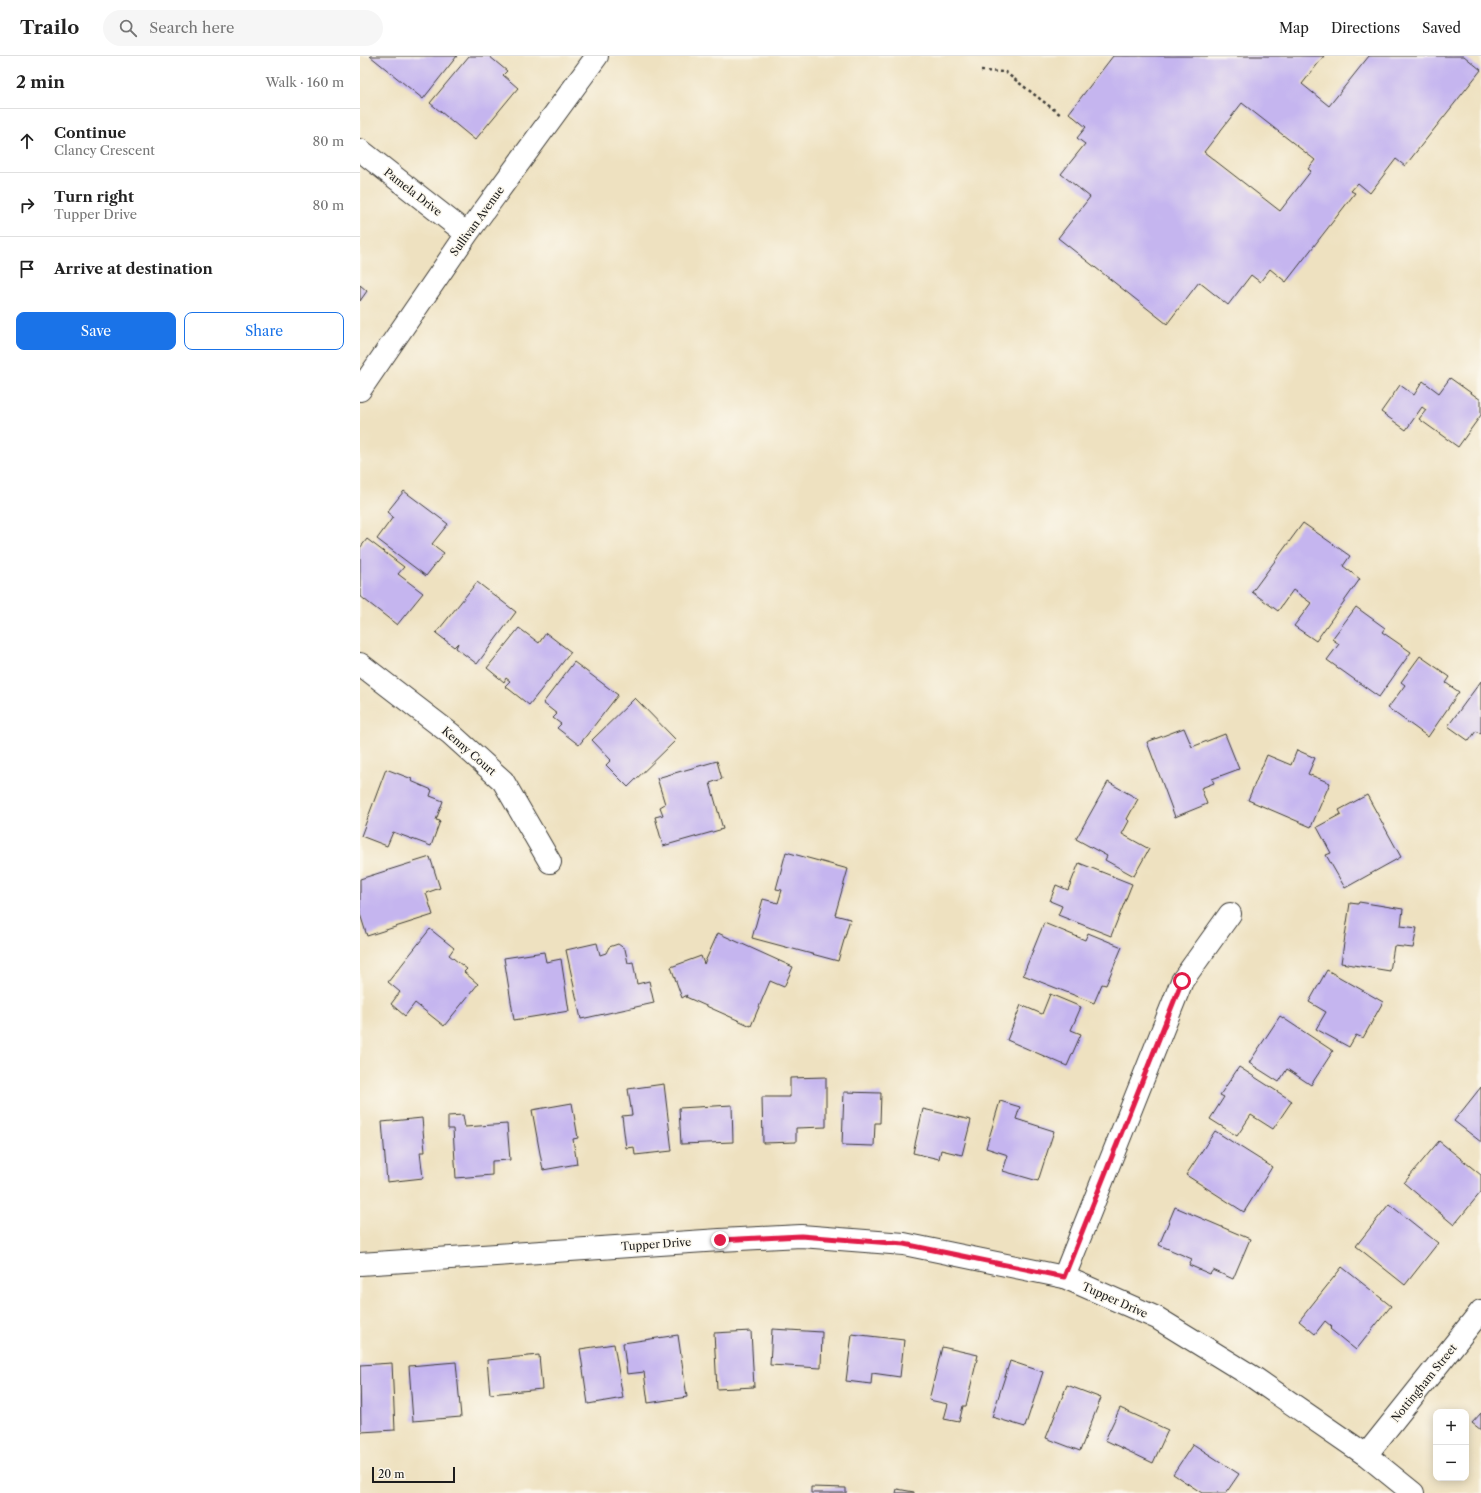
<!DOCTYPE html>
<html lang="en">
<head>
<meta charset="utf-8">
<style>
	:root { --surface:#fff; --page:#f6f6f6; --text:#222; --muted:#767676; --line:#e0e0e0; --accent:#1a73e8 }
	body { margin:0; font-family:"Libre Caslon Text",serif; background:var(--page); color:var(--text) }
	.controls { position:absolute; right:12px; bottom:12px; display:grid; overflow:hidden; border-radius:8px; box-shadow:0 2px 10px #0003 }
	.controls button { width:36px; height:36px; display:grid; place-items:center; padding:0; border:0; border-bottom:1px solid var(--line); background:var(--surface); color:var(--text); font:20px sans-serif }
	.scale { position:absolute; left:12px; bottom:10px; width:83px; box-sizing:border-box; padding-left:4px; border:2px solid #1c1c1c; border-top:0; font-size:11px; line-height:14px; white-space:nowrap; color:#1c1c1c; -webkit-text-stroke:3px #fbf7ec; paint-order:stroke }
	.stop { position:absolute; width:12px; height:12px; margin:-9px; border:3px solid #e11d48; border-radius:50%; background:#fff }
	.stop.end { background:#e11d48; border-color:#fff; box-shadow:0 1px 4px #0008 }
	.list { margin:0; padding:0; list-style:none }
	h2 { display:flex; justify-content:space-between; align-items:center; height:52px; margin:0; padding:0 16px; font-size:17px }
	h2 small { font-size:13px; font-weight:400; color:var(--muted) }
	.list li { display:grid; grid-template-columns:26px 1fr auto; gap:12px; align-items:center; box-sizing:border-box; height:64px; padding:0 16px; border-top:1px solid var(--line) }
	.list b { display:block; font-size:15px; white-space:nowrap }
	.list p { margin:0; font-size:13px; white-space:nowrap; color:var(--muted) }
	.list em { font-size:13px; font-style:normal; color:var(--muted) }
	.actions { display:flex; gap:8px; padding:12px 16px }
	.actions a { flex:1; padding:9px 0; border:1px solid var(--accent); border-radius:8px; text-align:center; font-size:14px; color:var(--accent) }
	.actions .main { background:var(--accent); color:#fff }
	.icon { flex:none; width:22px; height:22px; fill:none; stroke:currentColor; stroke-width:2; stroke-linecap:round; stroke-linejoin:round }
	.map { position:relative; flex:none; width:1121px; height:1437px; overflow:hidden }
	header { display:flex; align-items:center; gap:24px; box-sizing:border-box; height:56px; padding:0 20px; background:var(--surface); border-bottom:1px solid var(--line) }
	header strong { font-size:19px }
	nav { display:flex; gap:22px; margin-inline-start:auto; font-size:14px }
	.search { width:280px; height:36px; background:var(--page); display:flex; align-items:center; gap:10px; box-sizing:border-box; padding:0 14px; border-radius:22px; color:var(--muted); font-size:15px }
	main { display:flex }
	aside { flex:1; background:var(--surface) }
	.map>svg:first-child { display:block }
</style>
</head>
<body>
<header>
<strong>Trailo</strong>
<div class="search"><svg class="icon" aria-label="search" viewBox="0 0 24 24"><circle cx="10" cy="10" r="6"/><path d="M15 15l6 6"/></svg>Search here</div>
<nav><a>Map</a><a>Directions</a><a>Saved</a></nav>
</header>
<main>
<aside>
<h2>2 min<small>Walk · 160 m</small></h2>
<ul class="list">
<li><svg class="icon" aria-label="ahead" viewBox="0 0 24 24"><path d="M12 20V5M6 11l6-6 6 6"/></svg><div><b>Continue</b><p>Clancy Crescent</p></div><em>80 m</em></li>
<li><svg class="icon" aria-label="right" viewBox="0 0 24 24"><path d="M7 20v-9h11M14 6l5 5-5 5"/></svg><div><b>Turn right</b><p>Tupper Drive</p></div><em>80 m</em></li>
<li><svg class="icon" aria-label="arrive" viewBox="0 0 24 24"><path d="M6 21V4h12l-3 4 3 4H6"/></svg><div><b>Arrive at destination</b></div></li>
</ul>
<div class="actions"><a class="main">Save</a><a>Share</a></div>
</aside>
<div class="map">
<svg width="1121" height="1437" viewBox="0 0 1121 1437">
	<rect width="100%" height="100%" fill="#fbf7ec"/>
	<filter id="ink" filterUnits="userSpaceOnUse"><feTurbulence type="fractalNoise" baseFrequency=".025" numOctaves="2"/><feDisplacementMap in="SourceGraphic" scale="8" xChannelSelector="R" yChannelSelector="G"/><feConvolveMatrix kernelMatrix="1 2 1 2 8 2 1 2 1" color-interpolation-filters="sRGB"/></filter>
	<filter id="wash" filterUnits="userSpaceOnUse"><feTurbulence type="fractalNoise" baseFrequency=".012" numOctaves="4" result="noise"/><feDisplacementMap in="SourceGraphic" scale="16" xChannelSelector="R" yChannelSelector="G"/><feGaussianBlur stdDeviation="0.9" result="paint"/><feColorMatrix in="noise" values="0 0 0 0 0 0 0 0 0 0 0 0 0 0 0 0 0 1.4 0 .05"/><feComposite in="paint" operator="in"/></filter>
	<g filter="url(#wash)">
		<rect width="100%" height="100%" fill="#eee1c0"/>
		<g id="blocks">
			<path fill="#c5b5ef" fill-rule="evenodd" d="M10 0H97L63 43Z
				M109 0H129L147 15 143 19 158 32 115 84 70 47Z
				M753 0H964L942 28 969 50 1009 0H1104L1121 14 1045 110 1036 103 1010 137 998 127 991 135 995 137 926 226 910 213 900 226 891 219 868 249 839 226 807 268 698 182 730 141 701 118 725 88 717 82 726 71 709 57ZM882 47 955 104 948 113 951 115 920 155 844 96Z
				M0 229 7 235 0 245Z
				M1090 322 1121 344V359L1098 391 1059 363 1066 354 1062 351 1046 374 1021 356 1040 329 1054 339 1063 325 1079 337Z
				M44 435 88 468 72 488 84 497 66 520 17 483 33 461 27 456Z
				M943 467 990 500 983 510 1000 523 956 585 934 570 951 547 933 534 918 555 892 536Z
				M7 483 44 511 38 518 63 537 37 569 0 540V492Z
				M117 526 156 556 117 608 96 592 98 587 94 591 76 577Z
				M996 551 1025 572 1022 576 1051 596 1019 641 967 604 979 588 972 583Z
				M159 572 179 587 186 577 211 596 169 649 145 630 150 625 146 622 144 626 127 612Z
				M1060 600 1090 621 1086 627 1099 636 1068 681 1028 652 1045 629 1041 626Z
				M214 606 258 639 219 689 197 672 201 668 193 662 197 658 183 647Z
				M1121 625V678L1116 675 1109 685 1088 670Z
				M275 642 316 684 268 731 246 709 251 704 232 684Z
				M824 672 832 691 865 678 879 713 852 723 854 727 841 732 847 748 815 761 787 686Z
				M937 694 955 702 948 718 970 727 951 771 888 744 907 699 931 709Z
				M357 705 362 723 350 727 363 773 303 790 295 761 303 759 300 751 305 748 297 722Z
				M26 713 52 723 51 725 72 734 70 740 83 745 76 764 80 765 71 790 33 776 27 790 1 780Z
				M748 726 778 743 767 763 769 765 762 778 789 793 774 820 745 804 747 800 716 783Z
				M1007 739 1041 801 985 832 966 799 971 797 957 771 981 758 979 754Z
				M426 796 488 813 475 859 490 863 478 905 392 882 403 843 418 847 422 834 416 833Z
				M70 801 80 832 66 837 73 859 7 880 0 858V823Z
				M719 807 772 828 751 880 698 859 702 850 690 845 696 829 708 834Z
				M999 846 1043 853 1041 870 1057 872 1053 892 1034 890 1030 915 981 907 990 847 998 848Z
				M684 867 725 884 728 877 762 891 746 929 742 928 734 947 663 919Z
				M70 873 94 892 89 899 107 913 104 916 118 928 84 970 55 947 45 960 31 948 40 936 28 926Z
				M358 877 433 911 424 931 410 925 391 970 326 941 327 939 322 942 311 911 341 900 344 908Z
				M237 887 240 899 246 897 249 891 258 888 265 893 268 907 273 906 277 928 289 925 294 947 221 963 206 894Z
				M184 896 186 906 201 903 209 955 154 964 144 902Z
				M967 914 1023 946 1003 982 996 979 989 991 956 973 966 956 949 946Z
				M690 938 721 951 711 974 721 978 707 1010 647 984 661 949 682 958Z
				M920 960 973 995 951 1029 927 1013 919 1026 889 1007Z
				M879 1011 932 1045 913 1073 891 1059 877 1080 850 1063 864 1041 860 1039Z
				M466 1021V1071L436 1072V1086L403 1087 402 1041H430V1022Z
				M304 1028 312 1095 275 1099 274 1091 266 1092 262 1060 272 1059 268 1033Z
				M1121 1031V1086L1094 1065Z
				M484 1036 521 1037 520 1067H515L514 1090 482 1089Z
				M640 1045 660 1051 656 1063 694 1075 678 1125 643 1115 648 1099 626 1092Z
				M212 1047 218 1082 213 1083 217 1108 183 1114 172 1054Z
				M372 1049 373 1086 321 1088 319 1052Z
				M563 1053 611 1064 602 1099 581 1094 579 1103 553 1097Z
				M103 1059 105 1071 147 1068 150 1104 132 1105V1119L96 1122 93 1073H88V1060Z
				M62 1062 65 1096H60L63 1122 27 1126 22 1066Z
				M855 1075 912 1111 884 1156 826 1119Z
				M1079 1085 1121 1119V1136L1094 1169 1044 1127Z
				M1029 1148 1078 1187 1045 1229 996 1190Z
				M815 1151 890 1183 873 1223 853 1214 850 1218 829 1209 832 1203 799 1189Z
				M982 1211 1031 1250 996 1294 970 1273 972 1271 965 1265 955 1278 939 1265Z
				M412 1273 462 1276 461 1312 410 1309Z
				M391 1275 394 1331 357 1333 354 1277Z
				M492 1278 544 1284 540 1321 512 1317 511 1328 486 1325Z
				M318 1279 327 1341 288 1347 284 1316 267 1318 263 1287Z
				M254 1288 263 1342 228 1348 220 1293Z
				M582 1291 618 1299 606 1350H603L599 1366 584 1363 588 1348 569 1344Z
				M179 1299 182 1333 130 1338 127 1304Z
				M650 1305 683 1316 665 1371 632 1361Z
				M96 1306 101 1361 53 1365 49 1310Z
				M32 1307 35 1374 1 1376 0 1309Z
				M707 1329 741 1342 720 1395 686 1382Z
				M760 1352 808 1374 793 1407 745 1384Z
				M1121 1357V1374L1112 1367Z
				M833 1388 879 1418 866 1437H842L813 1418Z
				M451 1431 486 1432V1437H451Z
				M537 1433 554 1436V1437H536Z"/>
		</g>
	</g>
	<g filter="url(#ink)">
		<use href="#blocks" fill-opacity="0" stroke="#3c3a35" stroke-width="1"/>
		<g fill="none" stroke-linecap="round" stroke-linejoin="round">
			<g stroke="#3c3a35" stroke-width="24">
				<path id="minor" d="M0 94 107 178
					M0 334 107 178 237 0
					M0 608 91 678 143 725 190 806
					M0 1208 360 1184 441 1180 544 1188 704 1221 797 1262 893 1321 1006 1399 1053 1437
					M704 1221 822 925 870 858
					M1006 1399 1121 1255"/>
			</g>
			<path stroke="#3c3a35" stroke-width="2.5" stroke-dasharray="3 3" stroke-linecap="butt" d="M621 15 645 16 701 59"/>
			<use href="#minor" stroke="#fff" stroke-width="22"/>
		</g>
	</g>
	<g fill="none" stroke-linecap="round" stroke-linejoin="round" filter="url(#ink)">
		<path stroke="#e11d48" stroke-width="5" d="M360 1184 441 1180 544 1188 704 1221 822 925"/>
	</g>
	<g text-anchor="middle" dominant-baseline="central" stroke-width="3" stroke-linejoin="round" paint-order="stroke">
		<g font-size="11" fill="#1c1c1c" stroke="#fbf7ec">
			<text transform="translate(53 136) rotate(38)">Pamela Drive</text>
			<text transform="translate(117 165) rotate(-54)">Sullivan Avenue</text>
			<text transform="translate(109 695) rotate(41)">Kenny Court</text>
			<text transform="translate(296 1188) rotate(-4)">Tupper Drive</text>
			<text transform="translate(755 1244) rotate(24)">Tupper Drive</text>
			<text transform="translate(1064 1327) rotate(-51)">Nottingham Street</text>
		</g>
	</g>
</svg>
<div class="controls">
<button>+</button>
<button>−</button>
</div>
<div class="scale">20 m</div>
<div class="stop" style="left:822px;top:925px"></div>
<div class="stop end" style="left:360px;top:1184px"></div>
</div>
</main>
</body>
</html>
